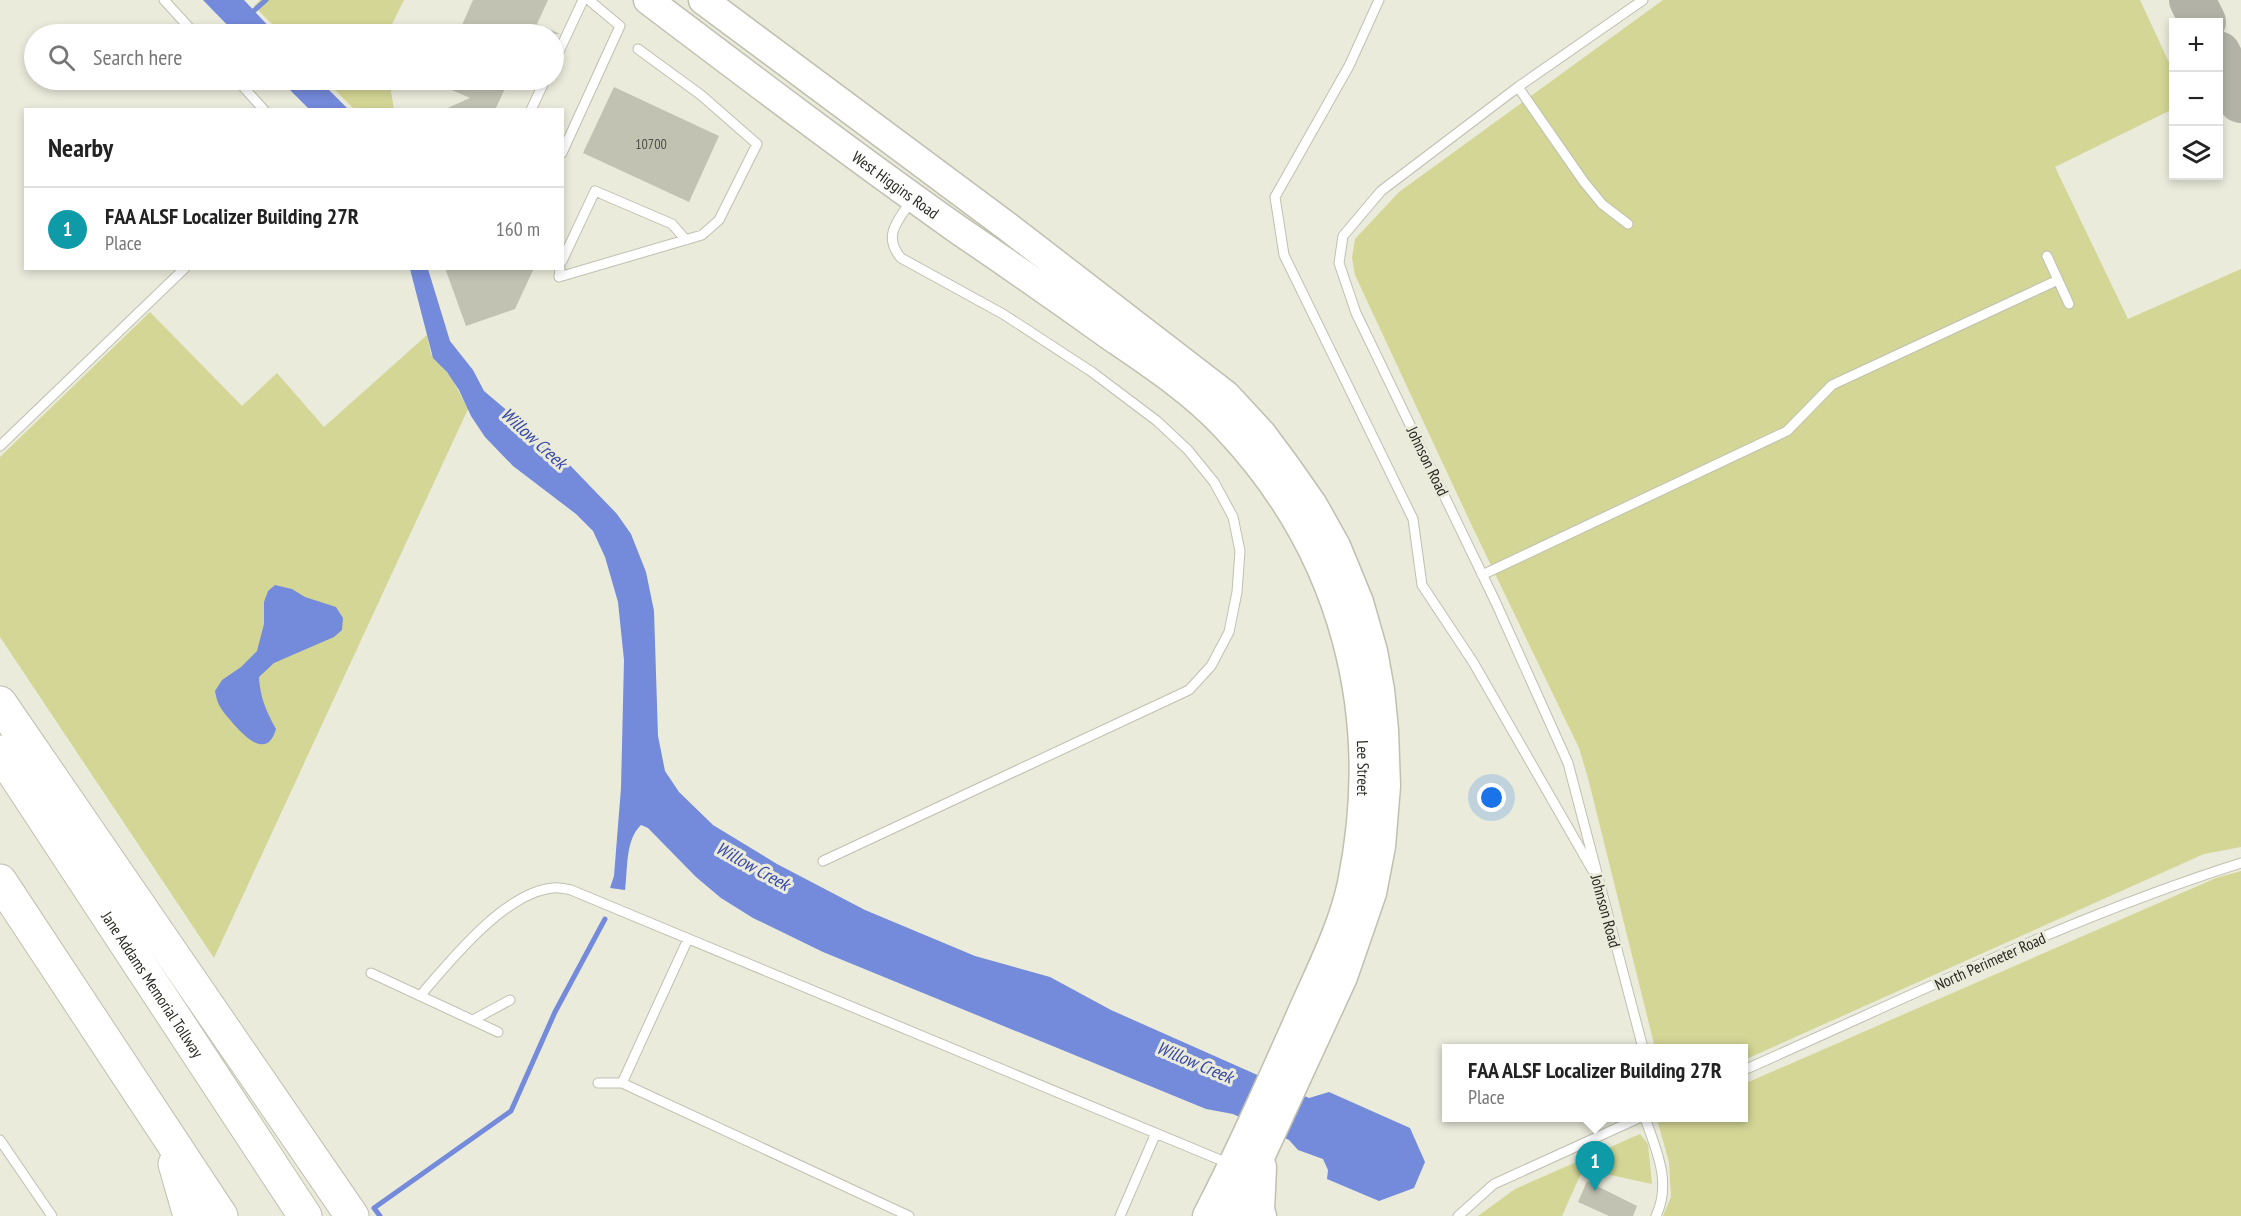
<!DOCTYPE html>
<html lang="en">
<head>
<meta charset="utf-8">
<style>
	:root { --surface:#fff; --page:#f6f6f6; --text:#222; --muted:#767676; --line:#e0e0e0; --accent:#3a4abd }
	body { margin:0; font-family:"PT Sans Narrow",sans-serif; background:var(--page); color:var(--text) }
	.controls { position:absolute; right:18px; top:18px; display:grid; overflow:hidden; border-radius:0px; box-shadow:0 3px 9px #0003 }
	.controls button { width:54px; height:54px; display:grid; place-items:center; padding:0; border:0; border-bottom:2px solid var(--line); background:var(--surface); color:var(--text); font:30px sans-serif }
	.you { position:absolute; left:1492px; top:798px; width:21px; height:21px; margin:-15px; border:4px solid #fff; border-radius:50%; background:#1a73e8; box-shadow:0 0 0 9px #1a73e833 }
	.badge { display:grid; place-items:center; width:39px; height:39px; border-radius:50%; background:var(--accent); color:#fff; font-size:20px; font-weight:700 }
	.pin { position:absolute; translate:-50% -50px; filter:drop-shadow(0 2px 3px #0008) }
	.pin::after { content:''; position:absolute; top:32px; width:21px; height:18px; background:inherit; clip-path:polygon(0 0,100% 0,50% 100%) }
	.popup { position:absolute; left:1442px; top:1044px; width:306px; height:78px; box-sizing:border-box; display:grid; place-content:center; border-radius:0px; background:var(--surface); filter:drop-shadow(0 2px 4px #0005); font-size:20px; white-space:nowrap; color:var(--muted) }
	.popup b { font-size:22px; color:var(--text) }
	.popup::after { content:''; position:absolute; left:50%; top:100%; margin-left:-12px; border:12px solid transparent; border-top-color:var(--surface) }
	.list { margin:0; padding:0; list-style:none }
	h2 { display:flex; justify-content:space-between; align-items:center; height:78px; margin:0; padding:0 24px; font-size:26px }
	h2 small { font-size:20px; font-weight:400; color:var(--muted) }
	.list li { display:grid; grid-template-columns:39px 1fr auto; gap:18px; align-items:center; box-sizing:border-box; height:84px; padding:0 24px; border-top:2px solid var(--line) }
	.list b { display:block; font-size:22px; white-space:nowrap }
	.list p { margin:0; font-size:20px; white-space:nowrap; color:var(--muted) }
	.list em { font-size:20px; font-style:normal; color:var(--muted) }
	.icon { flex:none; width:33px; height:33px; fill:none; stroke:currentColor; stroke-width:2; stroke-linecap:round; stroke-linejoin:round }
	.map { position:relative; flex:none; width:2241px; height:1216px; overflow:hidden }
	.search { position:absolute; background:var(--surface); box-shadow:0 3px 9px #0003; left:24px; top:24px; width:540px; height:66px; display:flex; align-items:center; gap:15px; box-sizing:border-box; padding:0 21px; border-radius:33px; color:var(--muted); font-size:22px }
	.panel { position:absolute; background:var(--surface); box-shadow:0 3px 9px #0003; left:24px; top:108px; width:540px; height:162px; border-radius:0px }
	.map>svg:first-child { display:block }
</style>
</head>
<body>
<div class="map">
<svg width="2241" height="1216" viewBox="0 0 2241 1216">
	<rect width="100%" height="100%" fill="#eaebdb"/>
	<path fill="#d4d696" d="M260 0H404L387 34H282L254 6Z
		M1663 0H2140L2173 71V109L2055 167 2128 319 2241 269V847L2204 854 1744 1060V1048H1655L1588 778 1579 748 1472 526 1355 275 1352 258 1355 239 1399 192Z
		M325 80H389L394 109H354Z
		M150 312 242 406 277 373 324 427 427 335 431 354 451 377 468 409 214 958 0 637V457Z
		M2241 871V1216H1663L1671 1197 1669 1162 1658 1123 1669 1118H1744V1084L2216 878Z
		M1640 1134 1648 1144 1652 1184 1583 1169 1562 1216H1478L1515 1189Z"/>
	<path fill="#748ada" d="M203 0H244L276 34H236Z
		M280 80H319L348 109H309Z
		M410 269H428L450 341 473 370 484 391 563 458 617 514 631 534 646 572 654 611 658 736 665 771 679 792 713 825 777 864 865 910 975 956 1050 977 1111 1010 1309 1098 1329 1092 1410 1128 1425 1162 1414 1188 1379 1201 1327 1179 1328 1170 1323 1159 1298 1150 1289 1140 1233 1114 1206 1109 823 952 753 918 721 898 696 877 648 828 641 825C625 840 628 869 625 890L610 888 614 876 621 788 624 660 618 602 605 557 593 531 576 514 513 466 485 437 471 416 459 390 447 372 433 358Z
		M275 585 292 589 305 597 336 607 343 618 342 630 334 637 274 663 259 677C260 697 266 711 276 729 267 761 243 735 231 721 227 716 222 711 219 705 217 701 216 696 215 691L222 680 241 667 257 651 264 624V602L268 591Z"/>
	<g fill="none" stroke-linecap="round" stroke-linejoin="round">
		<path stroke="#748ada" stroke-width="5" d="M249 15 266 0
			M380 1216 374 1208 511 1111 555 1012 605 919"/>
		<path stroke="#b2b3a6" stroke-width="46" d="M2192 0 2203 22
			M2218 54 2241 100"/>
	</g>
	<path fill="#c1c2b2" d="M473 0H548L537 24 560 34H458Z
		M429 80H509L495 110H443L470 98Z
		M614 87 719 136 689 202 583 153Z
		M445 268H534L515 309 466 326Z
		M1587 1181 1637 1206 1633 1216H1609L1578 1202Z"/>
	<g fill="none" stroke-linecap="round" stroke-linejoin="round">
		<g stroke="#bfc0b0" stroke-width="11">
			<path id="service" d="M164 0 195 34
				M1379 0 1349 66 1275 197 1284 255 1413 519 1422 585 1473 662 1593 871
				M1643 0 1518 87 1381 191 1343 236 1339 263 1356 313 1496 603 1568 763 1643 1048
				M554 62 583 0
				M237 80 264 110
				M1518 87 1584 182 1602 204 1628 224
				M531 110 545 80
				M562 153 620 26 589 0
				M2047 256 2069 304
				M562 261 595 191 672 224 686 240
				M560 268 559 277 702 235 719 220 757 144 701 95 638 49
				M0 446 185 268
				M1482 575 1787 431 1832 385 2058 280
				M823 861 1189 690 1211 666 1229 632 1237 592 1240 551 1233 517 1214 482 1188 450 1157 421 1092 372 1003 314 901 258C882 236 898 220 912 200
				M371 973 498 1032
				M420 996C450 961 505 892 553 888 559 887 566 889 571 890L1230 1164
				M473 1020 510 1000
				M1744 1070C1907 998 2070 917 2241 863
				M598 1083H622L909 1216
				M622 1083 688 939
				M1645 1118C1656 1150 1672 1182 1656 1216
				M0 1140 52 1216
				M1120 1216 1156 1133
				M1458 1216 1494 1184 1639 1118"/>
		</g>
		<g stroke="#bfc0b0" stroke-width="31">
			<g id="primary">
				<path id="s1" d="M648 0C751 78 854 156 960 231 1010 265 1060 300 1109 335 1150 363 1193 391 1227 428 1345 553 1386 715 1352 883 1343 926 1322 967 1304 1008 1273 1078 1242 1148 1207 1216"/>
				<path d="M703 0 1008 227 1226 395 1262 434 1285 465 1313 505 1336 546 1359 602 1373 651 1380 690 1384 730 1386 786 1381 846 1372 893 1343 977 1233 1216"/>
				<path d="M1262 1167 1260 1210 1262 1216"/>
			</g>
		</g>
		<g stroke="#bfc0b0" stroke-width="35">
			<g id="motorway">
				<path d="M0 703 352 1216"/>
				<path id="s2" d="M0 752 305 1216"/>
				<path d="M0 881 221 1216"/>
				<path d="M175 1164 190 1216"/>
			</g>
		</g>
		<use href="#service" stroke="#fff" stroke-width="9"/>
		<use href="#primary" stroke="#fff" stroke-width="28"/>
		<use href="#motorway" stroke="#fff" stroke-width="33"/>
	</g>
	<g text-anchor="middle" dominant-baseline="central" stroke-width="6" stroke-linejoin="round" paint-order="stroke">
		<g font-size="14" fill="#505048">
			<text x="651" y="144">10700</text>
		</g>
		<g font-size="16" fill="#2a2a24" stroke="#eaebdb">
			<text stroke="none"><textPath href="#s1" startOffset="309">West Higgins Road</textPath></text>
			<text transform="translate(1428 461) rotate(64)">Johnson Road</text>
			<text stroke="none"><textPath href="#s1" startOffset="1096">Lee Street</textPath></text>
			<text transform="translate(1606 911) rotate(75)">Johnson Road</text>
			<text transform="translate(1990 961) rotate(-24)">North Perimeter Road</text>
			<text stroke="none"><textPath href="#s2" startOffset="278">Jane Addams Memorial Tollway</textPath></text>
		</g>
		<g font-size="18" font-style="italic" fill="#3848a7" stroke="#eaebdb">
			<text transform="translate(534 438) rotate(42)">Willow Creek</text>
			<text transform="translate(753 866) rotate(29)">Willow Creek</text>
			<text transform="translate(1195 1062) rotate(23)">Willow Creek</text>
		</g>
	</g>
</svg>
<div class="controls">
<button>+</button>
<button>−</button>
<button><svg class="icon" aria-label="layers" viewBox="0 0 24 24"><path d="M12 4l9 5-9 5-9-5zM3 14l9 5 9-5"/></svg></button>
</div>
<div class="you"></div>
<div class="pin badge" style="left:1595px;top:1191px;background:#0f9aa8">1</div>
<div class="popup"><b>FAA ALSF Localizer Building 27R</b>Place</div>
<div class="search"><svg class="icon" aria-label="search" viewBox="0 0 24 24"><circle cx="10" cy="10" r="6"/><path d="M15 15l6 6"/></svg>Search here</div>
<section class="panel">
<h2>Nearby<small></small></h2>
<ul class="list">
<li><span class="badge" style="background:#0f9aa8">1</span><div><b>FAA ALSF Localizer Building 27R</b><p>Place</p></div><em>160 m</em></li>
</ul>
</section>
</div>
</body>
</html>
